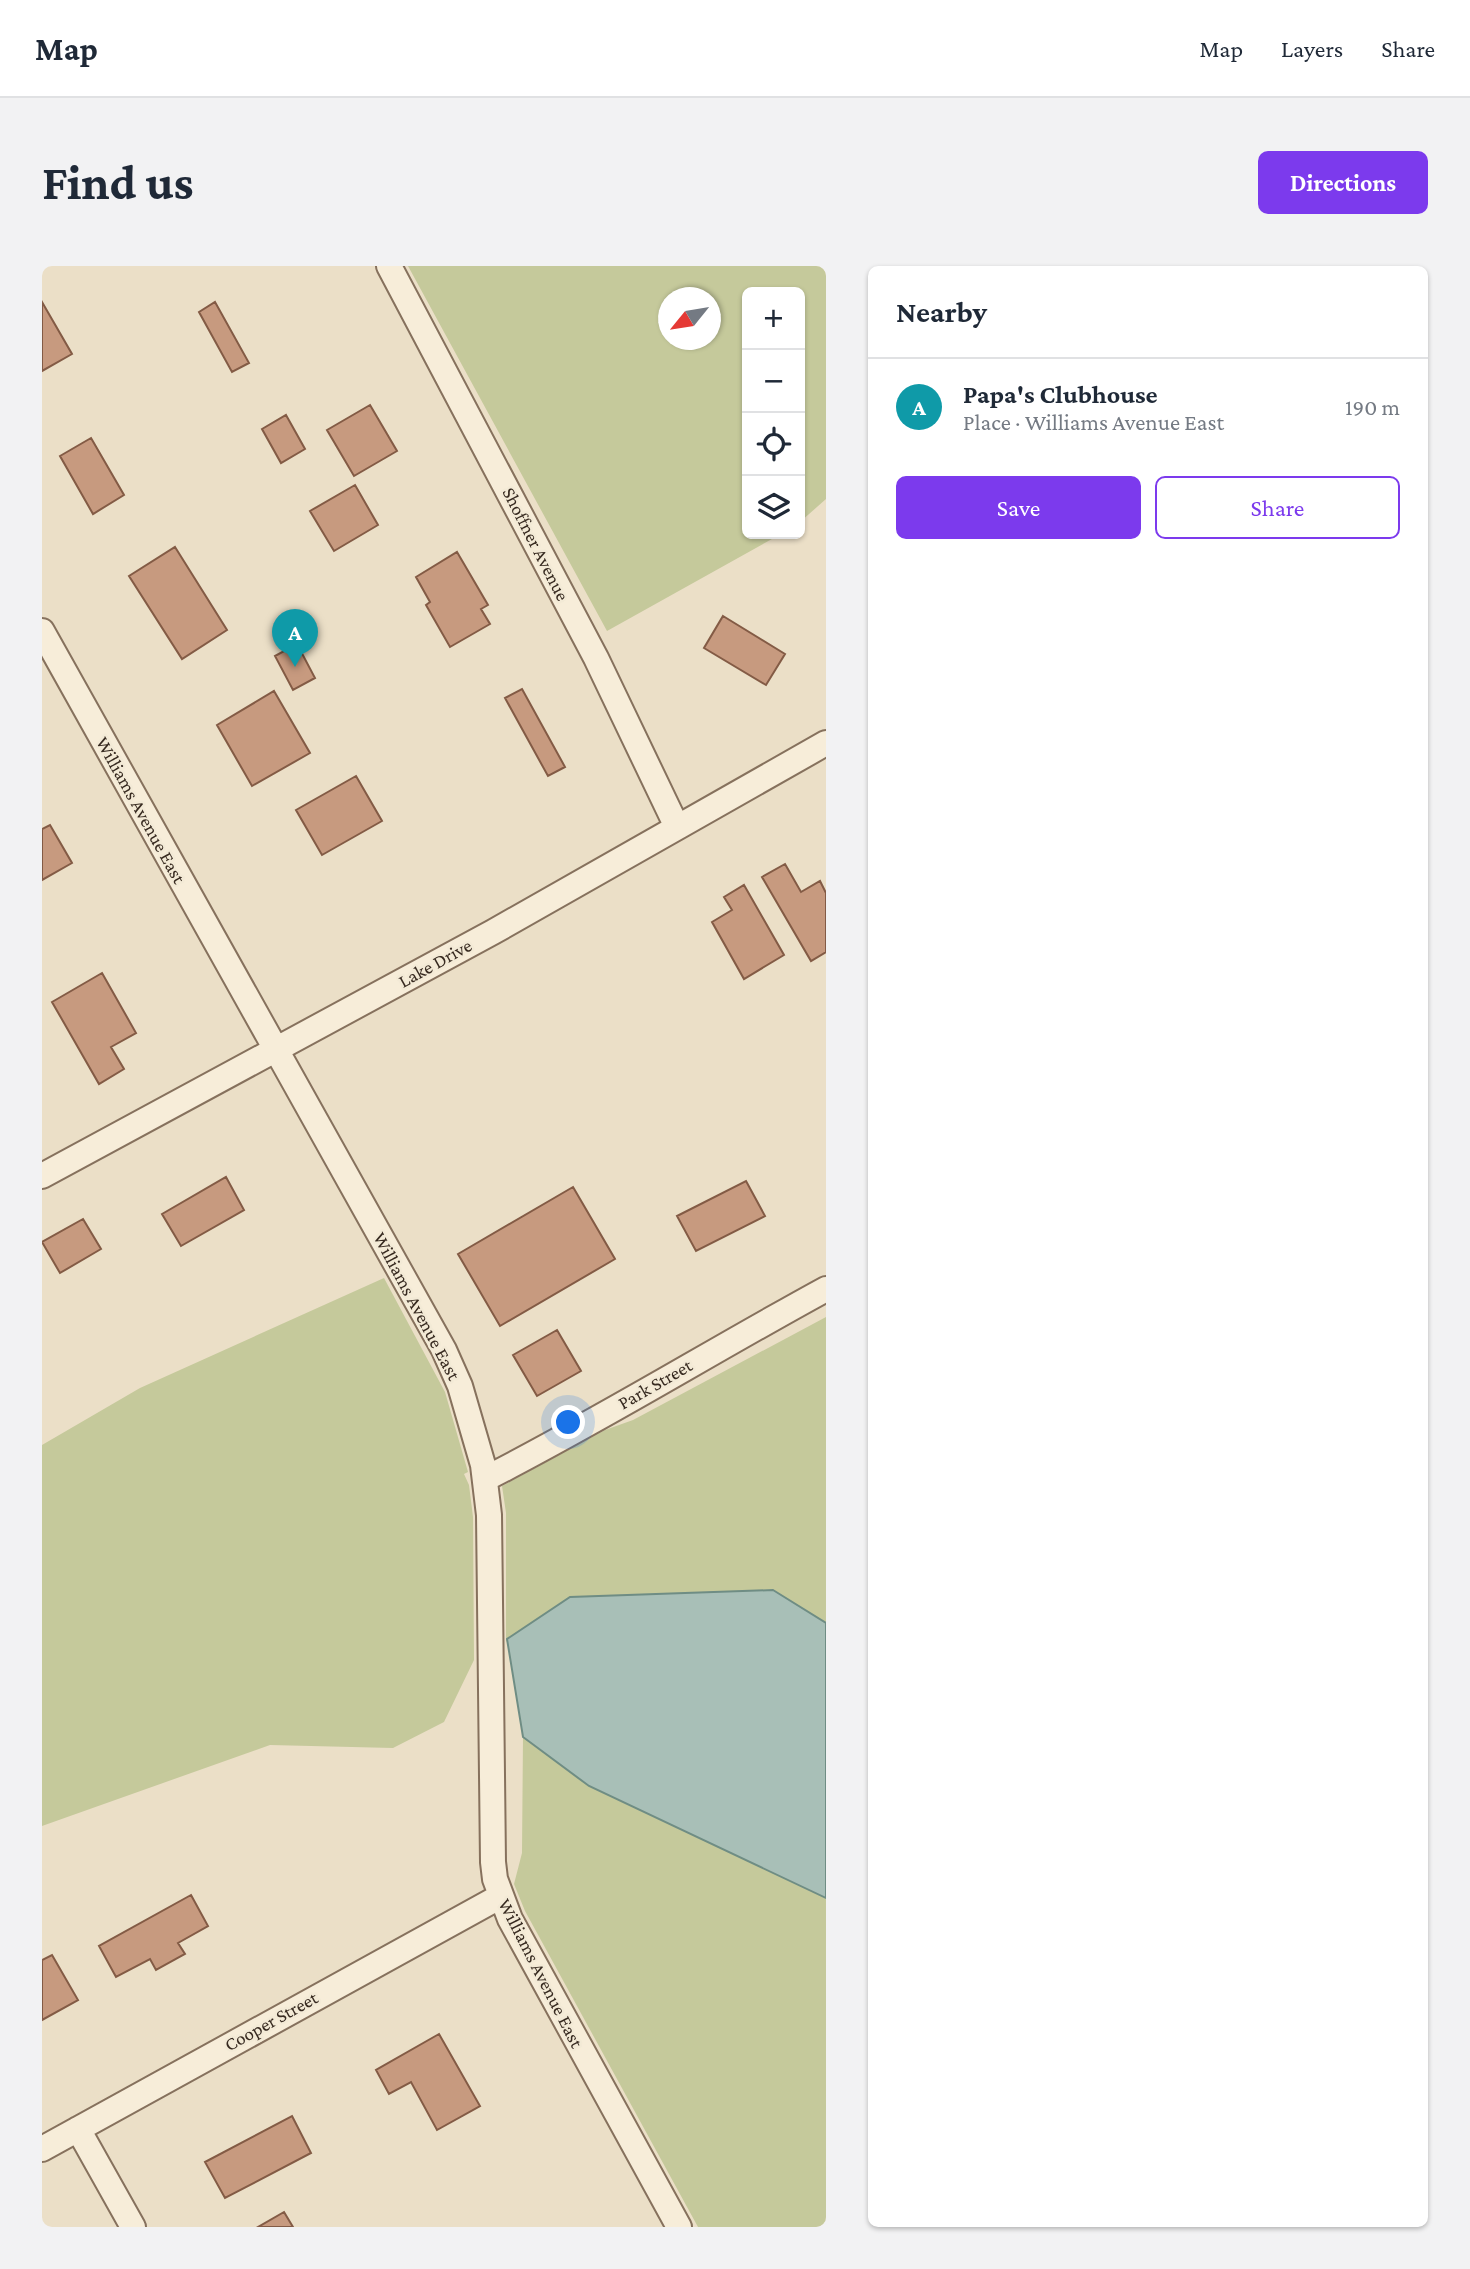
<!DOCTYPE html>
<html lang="en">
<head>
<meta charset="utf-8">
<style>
	:root { --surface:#fff; --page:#f2f2f3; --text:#1f2937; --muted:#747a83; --line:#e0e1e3; --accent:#7c3aed }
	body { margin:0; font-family:"Crimson Pro",serif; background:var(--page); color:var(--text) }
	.controls { position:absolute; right:21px; top:21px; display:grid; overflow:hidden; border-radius:10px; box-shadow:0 2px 5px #0004 }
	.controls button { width:63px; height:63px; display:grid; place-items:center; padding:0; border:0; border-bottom:2px solid var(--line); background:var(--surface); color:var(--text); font:35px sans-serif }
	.compass { position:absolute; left:616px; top:21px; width:63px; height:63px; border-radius:50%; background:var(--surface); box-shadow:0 2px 5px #0004; rotate:240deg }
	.you { position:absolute; left:527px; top:1157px; width:24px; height:24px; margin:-18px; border:5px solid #fff; border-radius:50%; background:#1a73e8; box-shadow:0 0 0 10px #1a73e833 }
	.badge { display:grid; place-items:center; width:46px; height:46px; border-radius:50%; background:var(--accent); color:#fff; font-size:23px; font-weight:700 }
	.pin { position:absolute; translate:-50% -58px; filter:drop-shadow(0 2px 4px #0008) }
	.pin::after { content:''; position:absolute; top:37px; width:24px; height:21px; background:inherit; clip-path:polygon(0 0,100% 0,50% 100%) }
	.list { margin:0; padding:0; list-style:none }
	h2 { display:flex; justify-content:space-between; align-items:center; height:91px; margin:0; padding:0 28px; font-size:30px }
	h2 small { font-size:23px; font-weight:400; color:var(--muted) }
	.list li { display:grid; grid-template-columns:46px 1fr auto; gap:21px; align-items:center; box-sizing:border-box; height:98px; padding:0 28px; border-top:2px solid var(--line) }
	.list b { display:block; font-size:26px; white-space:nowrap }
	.list p { margin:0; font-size:23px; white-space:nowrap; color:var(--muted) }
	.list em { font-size:23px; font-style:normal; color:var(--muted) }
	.actions { display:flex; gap:14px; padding:21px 28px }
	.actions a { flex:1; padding:16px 0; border:2px solid var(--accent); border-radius:10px; text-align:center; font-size:24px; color:var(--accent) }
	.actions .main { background:var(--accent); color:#fff }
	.icon { flex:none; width:38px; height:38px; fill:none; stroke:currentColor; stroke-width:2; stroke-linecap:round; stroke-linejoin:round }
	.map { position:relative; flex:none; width:784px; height:1961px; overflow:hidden; border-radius:10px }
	header { display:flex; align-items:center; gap:42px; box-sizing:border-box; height:98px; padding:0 35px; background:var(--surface); border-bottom:2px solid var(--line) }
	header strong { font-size:33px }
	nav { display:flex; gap:38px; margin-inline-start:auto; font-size:24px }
	.intro { display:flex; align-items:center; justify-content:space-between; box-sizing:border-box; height:168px; padding:0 42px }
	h1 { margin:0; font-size:49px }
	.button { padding:18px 32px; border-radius:10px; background:var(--accent); color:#fff; font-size:24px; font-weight:700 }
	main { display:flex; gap:42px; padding:0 42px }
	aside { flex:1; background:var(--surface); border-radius:10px; box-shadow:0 2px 5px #0004 }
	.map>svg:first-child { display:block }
</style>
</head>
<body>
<header>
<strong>Map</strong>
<nav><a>Map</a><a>Layers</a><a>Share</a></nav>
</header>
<div class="intro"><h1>Find us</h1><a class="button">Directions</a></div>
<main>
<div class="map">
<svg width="784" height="1961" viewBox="0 0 784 1961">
	<rect width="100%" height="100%" fill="#ebdfc7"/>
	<path fill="#c5c99b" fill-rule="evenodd" d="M366 0H784V233L758 256V26H705V268H739L565 365ZM626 32H668V74H626Z
		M342 1012 403 1126 426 1206 422 1208 427 1219 431 1251 432 1394 402 1456 351 1482 228 1479 0 1560V1179L98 1122Z
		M784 1051V1357L731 1324 466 1373 464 1376V1247L460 1220 563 1164 591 1154Z
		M481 1471 547 1520 784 1632V1961H656L483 1645 472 1618 480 1587Z"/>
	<path fill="#a8bfb7" stroke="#6f8d84" stroke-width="2" d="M731 1324 784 1357V1632L547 1520 481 1471 465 1373 528 1331Z"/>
	<path fill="#c79a7f" stroke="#835b45" stroke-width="2" d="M0 36 30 88 0 105Z
		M173 36 207 97 190 106 157 46Z
		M328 139 355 185 312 210 285 164Z
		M244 149 263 183 239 197 220 163Z
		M49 172 82 229 51 248 18 190Z
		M313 219 336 259 292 285 268 245Z
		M133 281 185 364 140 393 87 310Z
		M415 286 446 339 439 343 448 358 408 381 384 339 388 336 374 311Z
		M681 350 743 388 724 419 662 382Z
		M255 378 273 412 251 424 233 390Z
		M480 423 523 501 506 510 463 432Z
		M232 425 268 487 210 520 175 459Z
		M314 510 340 555 280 589 254 544Z
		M8 559 30 597 0 614V563Z
		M743 598 759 626 778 615 784 627V686L769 695 720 611Z
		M702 619 742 689 702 713 670 656 690 644 682 631Z
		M60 707 94 767 69 781 82 803 57 818 10 736Z
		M184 911 202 944 139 980 120 948Z
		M704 915 723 950 654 985 635 950Z
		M531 921 573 993 458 1060 416 988Z
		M41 953 59 983 18 1007 0 976Z
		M515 1064 539 1105 495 1130 471 1089Z
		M149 1629 166 1660 136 1677 143 1688 114 1704 108 1693 74 1711 57 1680Z
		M10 1689 36 1734 0 1754V1694Z
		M397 1768 438 1840 395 1864 369 1816 347 1828 334 1804Z
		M250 1850 269 1887 183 1932 163 1896Z
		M242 1946 251 1961H216Z"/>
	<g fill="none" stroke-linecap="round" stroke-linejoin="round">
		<g stroke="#86715d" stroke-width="28">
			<path id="minor" d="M347 0 554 392 634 559
				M0 365 402 1084 418 1120 441 1199 447 1249 451 1596 453 1613 468 1653 637 1961
				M0 910 451 666 784 477
				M443 1213C559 1154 670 1085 784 1023
				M36 1863 91 1961
				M0 1883 459 1630"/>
		</g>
		<use href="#minor" stroke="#f7edd9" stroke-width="24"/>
	</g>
	<g text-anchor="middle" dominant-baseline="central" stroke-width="5" stroke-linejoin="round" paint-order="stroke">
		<g font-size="19" fill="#372a20" stroke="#f3ead6">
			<text transform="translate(494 278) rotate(63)">Shoffner Avenue</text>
			<text transform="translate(99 544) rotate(61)">Williams Avenue East</text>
			<text transform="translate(393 697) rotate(-29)">Lake Drive</text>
			<text transform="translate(375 1040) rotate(62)">Williams Avenue East</text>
			<text transform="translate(613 1118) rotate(-30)">Park Street</text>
			<text transform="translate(499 1707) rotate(63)">Williams Avenue East</text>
			<text transform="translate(229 1755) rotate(-29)">Cooper Street</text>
		</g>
	</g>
</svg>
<div class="controls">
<button>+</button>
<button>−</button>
<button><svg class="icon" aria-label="locate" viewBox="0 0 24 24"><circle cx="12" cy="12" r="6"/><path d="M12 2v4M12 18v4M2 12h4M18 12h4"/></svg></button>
<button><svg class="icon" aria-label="layers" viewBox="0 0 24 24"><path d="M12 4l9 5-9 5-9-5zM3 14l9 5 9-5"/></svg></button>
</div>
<svg class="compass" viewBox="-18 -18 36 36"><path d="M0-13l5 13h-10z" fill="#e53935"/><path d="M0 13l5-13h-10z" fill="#747a83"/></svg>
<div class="you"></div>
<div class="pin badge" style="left:253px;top:401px;background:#0f9aa8">A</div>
</div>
<aside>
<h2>Nearby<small></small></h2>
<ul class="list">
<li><span class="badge" style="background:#0f9aa8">A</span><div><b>Papa's Clubhouse</b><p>Place · Williams Avenue East</p></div><em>190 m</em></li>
</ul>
<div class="actions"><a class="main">Save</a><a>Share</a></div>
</aside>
</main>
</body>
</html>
